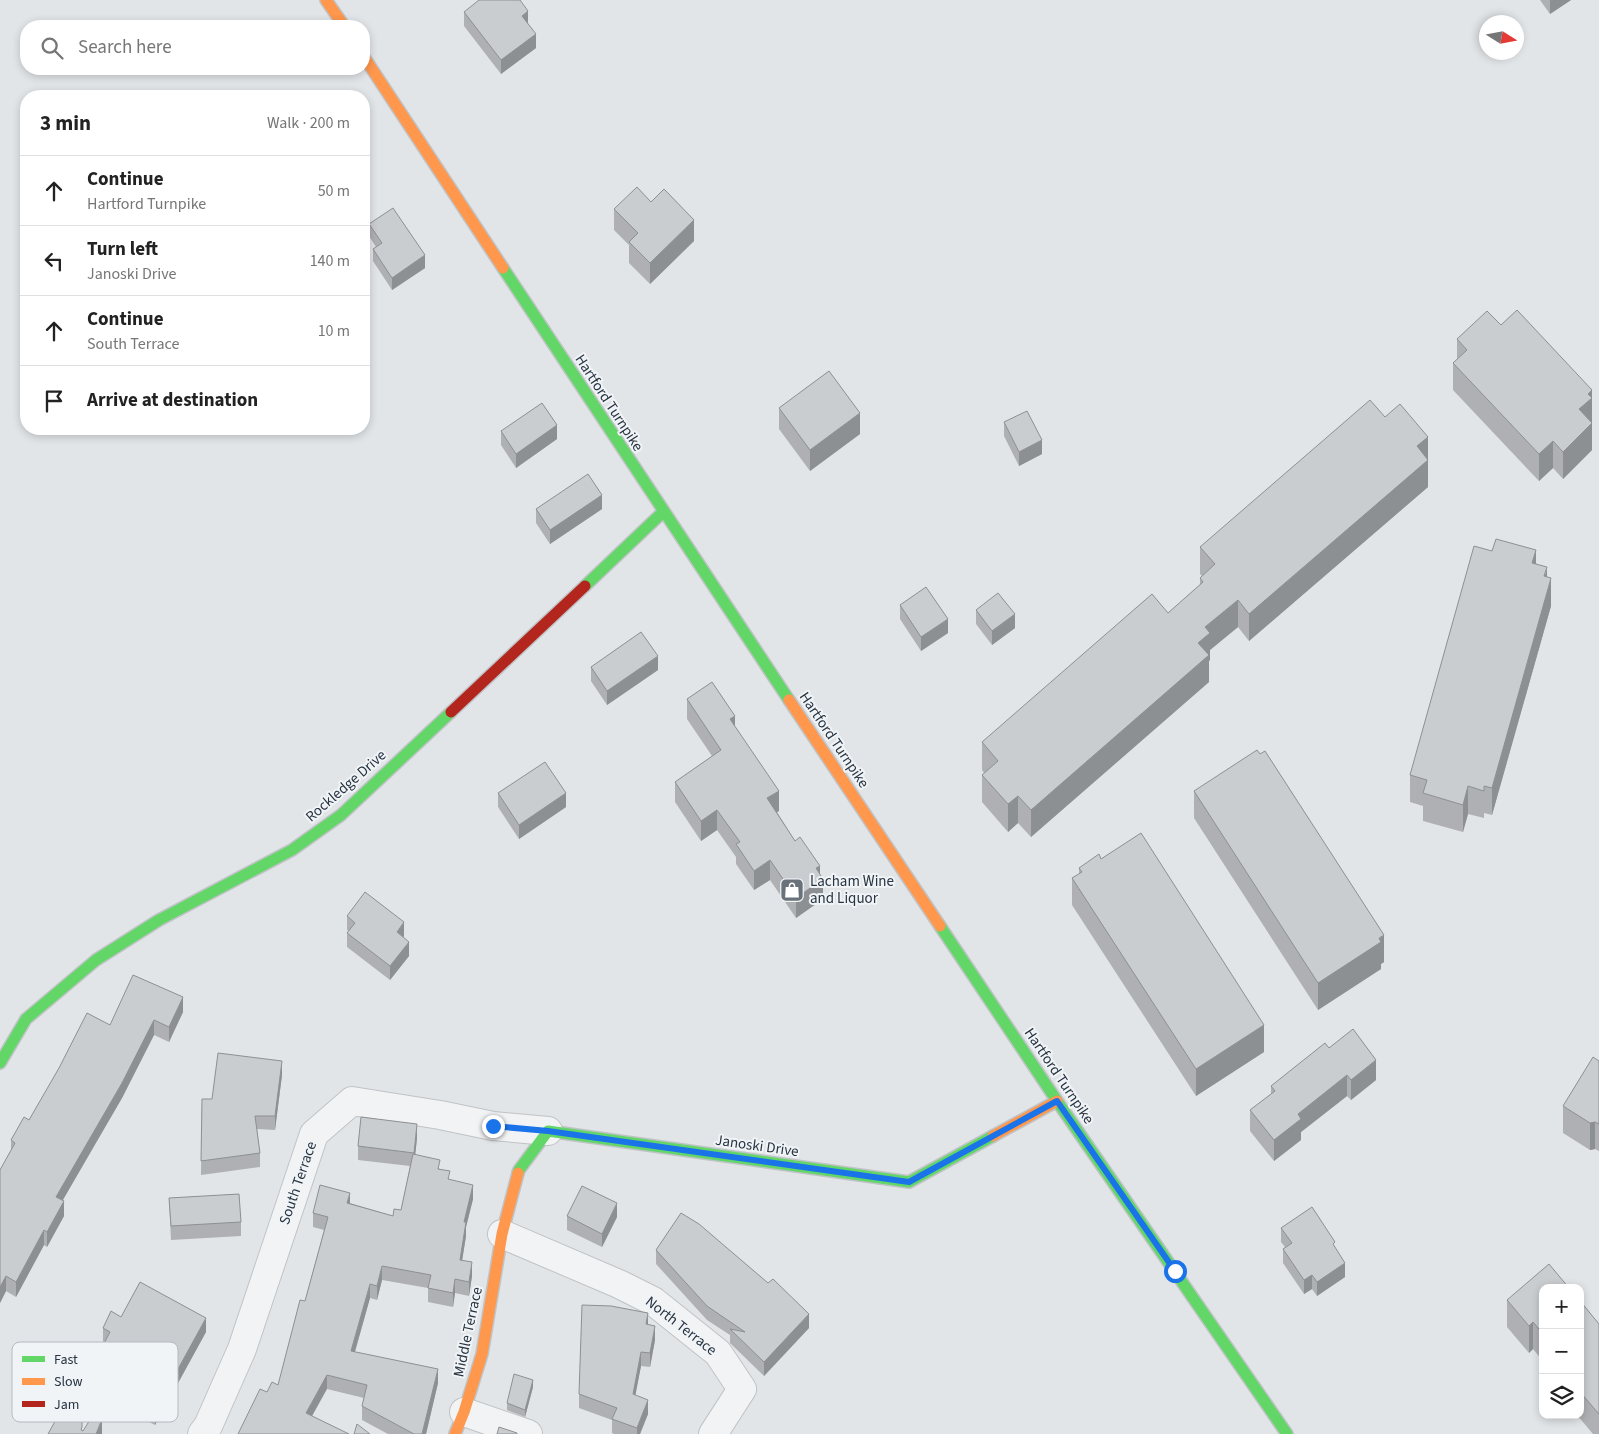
<!DOCTYPE html>
<html lang="en">
<head>
<meta charset="utf-8">
<style>
	:root { --surface:#fff; --page:#f6f6f6; --text:#222; --muted:#767676; --line:#e0e0e0 }
	body { margin:0; font-family:"Source Sans 3",sans-serif; background:var(--page); color:var(--text) }
	.controls { position:absolute; right:15px; bottom:15px; display:grid; overflow:hidden; border-radius:10px; box-shadow:0 2px 8px #0003 }
	.controls button { width:45px; height:45px; display:grid; place-items:center; padding:0; border:0; border-bottom:1px solid var(--line); background:var(--surface); color:var(--text); font:25px sans-serif }
	.compass { position:absolute; left:1479px; top:15px; width:45px; height:45px; border-radius:50%; background:var(--surface); box-shadow:0 2px 8px #0003; rotate:101deg }
	.stop { position:absolute; width:15px; height:15px; margin:-11px; border:4px solid #1a73e8; border-radius:50%; background:#fff }
	.stop.end { background:#1a73e8; border-color:#fff; box-shadow:0 1px 5px #0008 }
	.list { margin:0; padding:0; list-style:none }
	h2 { display:flex; justify-content:space-between; align-items:center; height:65px; margin:0; padding:0 20px; font-size:21px }
	h2 small { font-size:16px; font-weight:400; color:var(--muted) }
	.list li { display:grid; grid-template-columns:32px 1fr auto; gap:15px; align-items:center; box-sizing:border-box; height:70px; padding:0 20px; border-top:1px solid var(--line) }
	.list b { display:block; font-size:19px; white-space:nowrap }
	.list p { margin:0; font-size:16px; white-space:nowrap; color:var(--muted) }
	.list em { font-size:16px; font-style:normal; color:var(--muted) }
	.icon { flex:none; width:28px; height:28px; fill:none; stroke:currentColor; stroke-width:2; stroke-linecap:round; stroke-linejoin:round }
	.map { position:relative; flex:none; width:1599px; height:1434px; overflow:hidden }
	.search { position:absolute; background:var(--surface); box-shadow:0 2px 8px #0003; left:20px; top:20px; width:350px; height:55px; display:flex; align-items:center; gap:12px; box-sizing:border-box; padding:0 18px; border-radius:20px; color:var(--muted); font-size:19px }
	.panel { position:absolute; background:var(--surface); box-shadow:0 2px 8px #0003; left:20px; top:90px; width:350px; height:345px; border-radius:20px }
	.map>svg:first-child { display:block }
</style>
</head>
<body>
<div class="map">
<svg width="1599" height="1434" viewBox="0 0 1599 1434">
	<rect width="100%" height="100%" fill="#e2e5e8"/>
	<g fill="none" stroke-linecap="round" stroke-linejoin="round">
		<g stroke="#c0c3c6" stroke-width="30">
			<path id="street" d="M502 1234 619 1284 653 1301 718 1353 742 1389 713 1434
				M464 1412 528 1434
				M202 1434 208 1426 242 1349 314 1134 352 1101 440 1115 493 1126 548 1131"/>
		</g>
		<g stroke="#c0c3c6" stroke-width="14">
			<path id="fast" d="M503 268 789 700
				M585 586 663 512
				M940 926 1057 1101 1287 1434
				M0 1063 26 1019 96 960 159 920 292 850 341 815 451 712
				M518 1173 519 1170 548 1131 909 1182 993 1136"/>
		</g>
		<g stroke="#c0c3c6" stroke-width="14">
			<path id="slow" d="M326 0 344 26
				M364 57 503 268
				M789 700 940 926
				M993 1136 1057 1101
				M455 1434 464 1412 482 1354 502 1234 518 1173"/>
		</g>
		<g stroke="#c0c3c6" stroke-width="14">
			<path id="jam" d="M451 712 585 586"/>
		</g>
		<use href="#street" stroke="#f2f3f4" stroke-width="28"/>
		<use href="#fast" stroke="#63d668" stroke-width="11"/>
		<use href="#slow" stroke="#ff974d" stroke-width="11"/>
		<use href="#jam" stroke="#b3261e" stroke-width="11"/>
	</g>
	<path fill="#aeb0b3" d="M1540 0H1571L1550 14Z
		M464 12 528 24 536 48 501 74 464 26Z
		M651 202 694 241 650 284 629 263V245L614 230V209Z
		M369 224 425 268 392 290 373 261V249L376 247 369 236Z
		M1501 325 1592 390V450L1563 479 1553 468 1539 481 1453 390V363L1457 359V339Z
		M779 408 860 434 810 471 779 429Z
		M1385 417 1428 437V487L1249 641 1238 627 1210 650V660L1209 661V682L1031 837 1018 823 1008 832 982 802V775L984 773 982 770V742L1168 613 1200 585V578L1202 576 1200 574V547Z
		M1004 422 1042 454 1019 466 1004 436Z
		M501 431 557 439 516 468 501 445Z
		M536 509H602L550 544 536 523Z
		M1536 563 1547 577 1551 606 1492 815 1484 813V818L1468 814 1463 832 1423 821V806L1410 802V775Z
		M900 605 948 633 921 651 900 619Z
		M976 610 1015 628 992 645 976 624Z
		M591 667 658 670 607 705 591 681Z
		M687 699 735 726 779 811 777 812 795 841 820 874 823 899 796 918 770 880 754 890 736 864V857L717 830 701 841 675 802V782L712 756 687 719Z
		M1194 791 1384 962 1381 964V969L1318 1010 1194 818Z
		M498 793 566 807 519 839 498 807Z
		M1101 859 1264 1052 1196 1096 1072 905V878L1079 874V868Z
		M347 916 404 936 403 937 409 956 390 980 347 947V933L349 931 347 930Z
		M183 1012 169 1042 154 1035 122 1098 62 1200 64 1216 47 1247 44 1245 16 1297 6 1291 0 1303V1170L11 1151V1140L110 1025Z
		M1329 1048 1376 1080 1351 1100 1347 1096 1301 1132V1140L1274 1161 1250 1131V1110L1271 1094V1086Z
		M1599 1061V1151L1595 1149 1590 1150 1563 1133V1106Z
		M282 1075 275 1130 257 1129 260 1153V1167L201 1175 202 1099H212Z
		M417 1138 415 1155 440 1169 450 1180 473 1199 466 1227V1236L462 1260 472 1276 469 1296 455 1293 453 1307 428 1302V1288L382 1280 377 1300 370 1298 355 1352 438 1383 426 1434H388L362 1420V1406L364 1398 327 1389 267 1392 278 1385 305 1301 324 1230 313 1227V1213L350 1203 393 1216 401 1210 410 1166 358 1160V1146Z
		M169 1198 241 1222V1236L171 1240Z
		M567 1216 617 1217 602 1247 567 1230Z
		M1281 1228 1335 1248 1345 1277 1317 1296 1312 1289 1304 1294 1283 1263V1249L1285 1247 1281 1242Z
		M656 1250 809 1328 764 1376 730 1343V1335L707 1320 656 1264Z
		M1543 1288V1361L1533 1349 1529 1353 1507 1327V1300Z
		M1580 1301 1599 1324V1434H1593L1577 1415H1580Z
		M648 1325 655 1340 650 1367 641 1366 635 1395 648 1414 640 1434H614L612 1433V1420L579 1408V1394Z
		M103 1328 206 1332 155 1425 87 1390V1376L104 1343 103 1342Z
		M533 1387 525 1417 507 1410V1403Z"/>
	<path fill="#8d9092" d="M1550 0H1571L1550 14Z
		M528 11V25L522 16Z
		M536 34V48L501 74V60Z
		M694 220V241L650 284V263Z
		M425 255V268L392 290V278Z
		M1592 390V450L1563 479V452L1579 409 1588 394Z
		M860 413V434L810 471V450Z
		M557 425V439L516 468V454Z
		M1428 437V487L1249 641V614L1417 446Z
		M1042 440V454L1019 466V452Z
		M1553 441V468L1539 481V454Z
		M602 495V509L550 544V530Z
		M1536 550V577L1532 563Z
		M1547 567V593L1551 578V606L1492 815V788Z
		M1238 600V627L1210 650V660L1209 661V682L1031 837V810L1205 627Z
		M1015 614V628L992 645V631Z
		M948 619V633L921 651V637Z
		M658 656V670L607 705V691Z
		M735 716V735L730 719Z
		M1468 786V814L1463 832V805Z
		M779 791V811L767 818V798Z
		M566 793V807L519 839V825Z
		M1018 796V823L1008 832V804Z
		M717 810V830L701 841V821Z
		M770 860V880L754 890V871Z
		M820 866V882L823 879V899L796 918V898L816 868Z
		M404 922V936L397 946V932Z
		M1384 935V962L1381 964V969L1318 1010V983Z
		M409 942V956L390 980V966Z
		M183 997V1012L169 1042V1027Z
		M154 1020V1035L122 1098 56 1212V1197Z
		M1264 1025V1052L1196 1096V1069Z
		M1376 1060V1080L1351 1100V1080Z
		M282 1061V1075L275 1130V1116Z
		M1347 1075V1096L1301 1132V1140L1274 1161V1140L1298 1114Z
		M1595 1122V1149L1590 1150V1123Z
		M417 1124V1138L414 1167V1153Z
		M473 1185V1199L466 1227V1236L460 1274V1260L464 1222Z
		M350 1193V1207L347 1203Z
		M64 1201V1216L47 1247V1232Z
		M617 1203V1217L602 1247V1234Z
		M44 1230V1245L16 1297V1282Z
		M472 1262V1276L469 1296V1282Z
		M1345 1263V1277L1317 1296V1282Z
		M382 1266V1280L377 1300V1286Z
		M1312 1275V1289L1304 1294V1280Z
		M6 1276V1291L0 1303V1287Z
		M455 1279V1293L453 1307V1293Z
		M370 1284V1298L351 1365V1351Z
		M648 1313V1327L646 1324Z
		M809 1314V1328L764 1376V1362Z
		M206 1318V1332L155 1425V1411Z
		M1533 1322V1349L1529 1353V1326Z
		M655 1326V1340L650 1367V1353Z
		M641 1352V1366L633 1408V1394Z
		M438 1369V1383L426 1434H422Z
		M327 1375V1389L306 1427V1413Z
		M533 1380V1387L525 1417V1410Z
		M648 1400V1414L640 1434H637V1428Z
		M102 1419V1434H96Z"/>
	<path fill="#cacdd0" stroke="#8d9092" d="M479 0H520L528 11 522 16 536 34 501 60 464 12Z
		M637 187 651 202 664 189 694 220 650 263 629 242 638 233 614 209Z
		M393 208 425 255 392 278 373 249 382 243 369 224Z
		M1517 310 1592 390 1588 394 1592 398 1579 409 1592 423 1563 452 1553 441 1539 454 1453 363 1467 350 1457 339 1487 311 1501 325Z
		M829 371 860 413 810 450 779 408Z
		M1370 400 1385 417 1400 404 1428 437 1417 446 1428 460 1249 614 1238 600 1205 627 1210 633 1198 643 1209 655 1031 810 1018 796 1008 804 982 775 998 761 982 742 1152 594 1168 613 1203 582 1200 578 1215 564 1200 547Z
		M542 403 557 425 516 454 501 431Z
		M1027 411 1042 440 1019 452 1004 422Z
		M588 474 602 495 550 530 536 509Z
		M1496 539 1536 550 1532 563 1547 567 1544 576 1551 578 1492 788 1484 786V791L1468 786 1463 805 1423 793 1427 780 1410 775 1474 546 1492 551Z
		M926 587 948 619 921 637 900 605Z
		M998 593 1015 614 992 631 976 610Z
		M641 632 658 656 607 691 591 667Z
		M712 682 735 716 730 719 779 791 767 798 795 841 800 837 820 866 816 868 823 879 796 898 770 860 754 871 736 844 740 842 717 810 701 821 675 782 721 750 687 699Z
		M1257 750 1260 754 1265 751 1384 935 1379 938 1381 942 1318 983 1194 791Z
		M545 762 566 793 519 825 498 793Z
		M1141 833 1264 1025 1196 1069 1072 878 1082 872 1079 868 1099 854 1101 859Z
		M365 892 404 922 397 932 409 942 390 966 347 933 355 923 347 916Z
		M133 975 183 997 169 1027 154 1020 122 1083 56 1197 64 1201 47 1232 44 1230 16 1282 6 1276 0 1287V1170L15 1143 11 1140 24 1117 29 1120 59 1068 87 1013 110 1025Z
		M1353 1029 1376 1060 1351 1080 1347 1075 1298 1114 1301 1119 1274 1140 1250 1110 1275 1091 1271 1086 1325 1043 1329 1048Z
		M218 1053 282 1061 275 1116H255L260 1153 201 1161 202 1099H212Z
		M1593 1057 1599 1061V1124L1595 1122 1590 1123 1563 1106Z
		M361 1117 417 1124 414 1153 358 1146Z
		M413 1154 440 1160 438 1169 450 1171 448 1179 473 1185 464 1222H466L460 1260 472 1262 469 1282 455 1279 453 1293 428 1288 431 1275 382 1266 377 1286 370 1284 351 1351 438 1369 422 1434H414L362 1406 367 1385 327 1375 306 1413 349 1434H238L260 1389 267 1392 272 1382 278 1385 300 1300 305 1301 328 1217 313 1213 320 1185 350 1193 347 1203 393 1216 394 1209 401 1210Z
		M582 1186 617 1203 602 1234 567 1216Z
		M239 1194 241 1222 171 1226 169 1198Z
		M1312 1207 1335 1242 1333 1244 1345 1263 1317 1282 1312 1275 1304 1280 1283 1249 1292 1243 1281 1228Z
		M681 1213 699 1224 768 1283 773 1279 809 1314 764 1362 730 1329 745 1332 707 1306 656 1250Z
		M1549 1264 1569 1288H1543V1334L1533 1322 1529 1326 1507 1300Z
		M140 1282 206 1318 155 1411 87 1376 110 1332 103 1328 111 1311 121 1317Z
		M1580 1301 1599 1324V1414L1580 1392Z
		M582 1305 611 1306 648 1313 646 1324 655 1326 650 1353 641 1352 633 1394 648 1400 637 1428 612 1419 617 1408 579 1394Z
		M514 1374 533 1380 525 1410 507 1403Z
		M63 1407 82 1419V1427L81 1430 83 1431 93 1415 102 1419 96 1434H48Z
		M357 1424 370 1434H354Z
		M499 1427 517 1433V1434H497Z"/>
	<g fill="none" stroke-linecap="round" stroke-linejoin="round">
		<path stroke="#1a73e8" stroke-width="6" d="M493 1126 548 1131 909 1182 1057 1101 1175 1271"/>
	</g>
	<defs>
		<g id="shop-square" transform="scale(1.25)"><rect x="-9" y="-9" width="18" height="18" rx="4" fill="#69727b" stroke="#f0f4f7"/><path d="M-5-2.5h2.3a2.7 3.5 0 0 1 5.4 0H5L5.5 6h-11ZM-1.5-2.5h3a1.5 2.3 0 0 0-3 0Z" fill="#fff"/></g>
	</defs>
	<g fill-rule="evenodd">
		<use href="#shop-square" x="792" y="890"/>
	</g>
	<g text-anchor="middle" dominant-baseline="central" stroke-width="4" stroke-linejoin="round" paint-order="stroke">
		<g font-size="15" fill="#283441" stroke="#f0f4f7">
			<text transform="translate(609 403) rotate(57)">Hartford Turnpike</text>
			<text transform="translate(834 740) rotate(56)">Hartford Turnpike</text>
			<text transform="translate(346 786) rotate(-41)">Rockledge Drive</text>
			<text transform="translate(1059 1076) rotate(56)">Hartford Turnpike</text>
			<text transform="translate(757 1146) rotate(8)">Janoski Drive</text>
			<text transform="translate(298 1183) rotate(-71)">South Terrace</text>
			<text transform="translate(681 1326) rotate(38)">North Terrace</text>
			<text transform="translate(468 1332) rotate(-78)">Middle Terrace</text>
		</g>
		<g font-size="15" fill="#283441" stroke="#f0f4f7" text-anchor="start">
			<text x="810" y="881">Lacham Wine<tspan x="810" dy="17">and Liquor</tspan></text>
		</g>
	</g>
	<rect x="12" y="1342" width="166" height="80" rx="8" fill="#f0f4f7" stroke="#b4bac0" stroke-width="1"/>
	<rect x="22" y="1356" width="23" height="6" fill="#63d668"/>
	<rect x="22" y="1378" width="23" height="7" fill="#ff974d"/>
	<rect x="22" y="1401" width="23" height="6" fill="#b3261e"/>
	<g font-size="14" fill="#283441">
		<text x="54" y="1364">Fast</text>
		<text x="54" y="1386">Slow</text>
		<text x="54" y="1409">Jam</text>
	</g>
</svg>
<div class="controls">
<button>+</button>
<button>−</button>
<button><svg class="icon" aria-label="layers" viewBox="0 0 24 24"><path d="M12 4l9 5-9 5-9-5zM3 14l9 5 9-5"/></svg></button>
</div>
<svg class="compass" viewBox="-18 -18 36 36"><path d="M0-13l5 13h-10z" fill="#e53935"/><path d="M0 13l5-13h-10z" fill="#767676"/></svg>
<div class="stop" style="left:1175px;top:1271px"></div>
<div class="stop end" style="left:493px;top:1126px"></div>
<div class="search"><svg class="icon" aria-label="search" viewBox="0 0 24 24"><circle cx="10" cy="10" r="6"/><path d="M15 15l6 6"/></svg>Search here</div>
<section class="panel">
<h2>3 min<small>Walk · 200 m</small></h2>
<ul class="list">
<li><svg class="icon" aria-label="ahead" viewBox="0 0 24 24"><path d="M12 20V5M6 11l6-6 6 6"/></svg><div><b>Continue</b><p>Hartford Turnpike</p></div><em>50 m</em></li>
<li><svg class="icon" aria-label="left" viewBox="0 0 24 24"><path d="M17 20v-9H6M10 6l-5 5 5 5"/></svg><div><b>Turn left</b><p>Janoski Drive</p></div><em>140 m</em></li>
<li><svg class="icon" aria-label="ahead" viewBox="0 0 24 24"><path d="M12 20V5M6 11l6-6 6 6"/></svg><div><b>Continue</b><p>South Terrace</p></div><em>10 m</em></li>
<li><svg class="icon" aria-label="arrive" viewBox="0 0 24 24"><path d="M6 21V4h12l-3 4 3 4H6"/></svg><div><b>Arrive at destination</b></div></li>
</ul>
</section>
</div>
</body>
</html>
